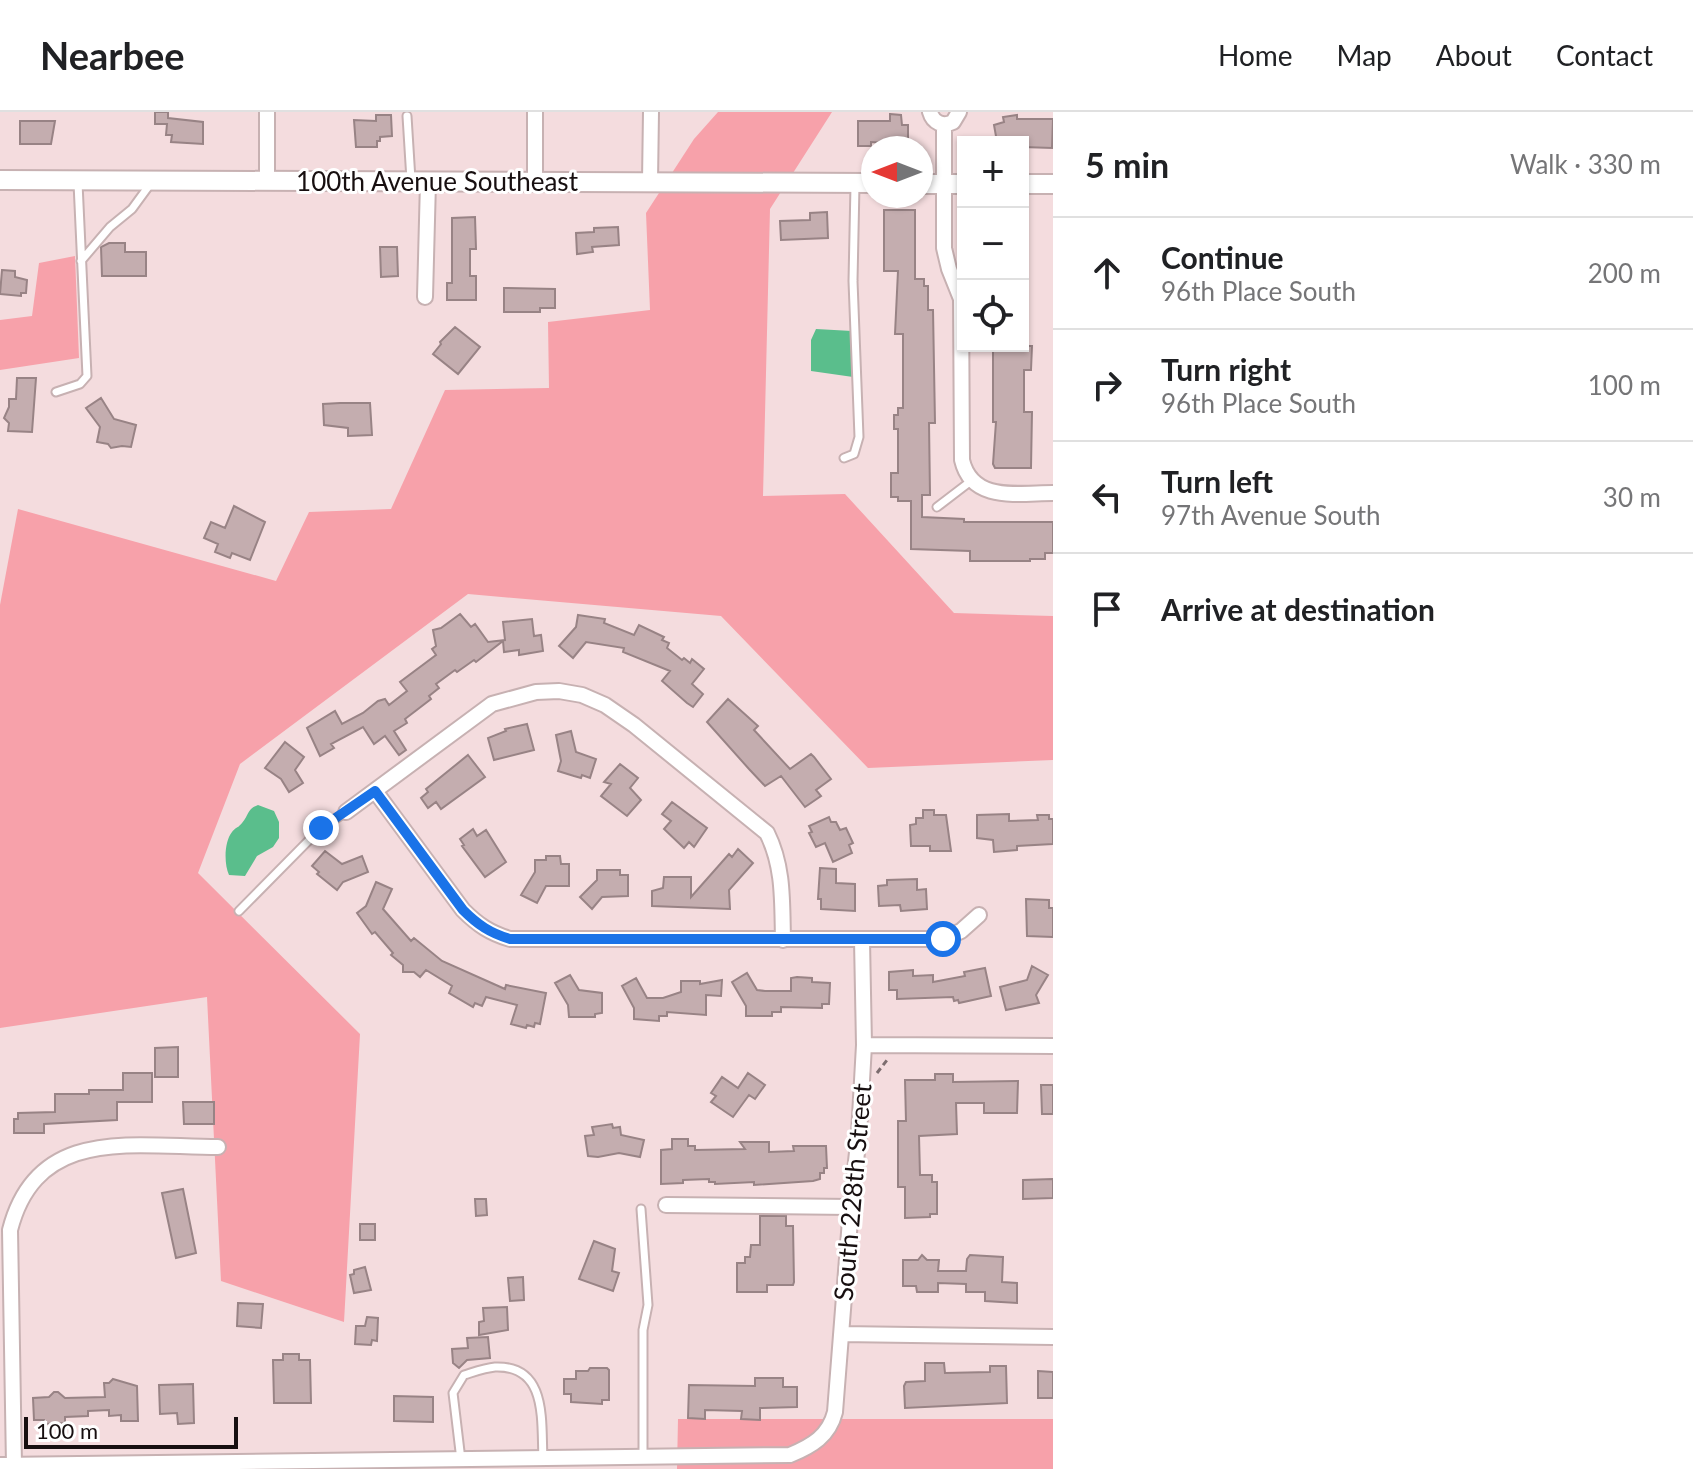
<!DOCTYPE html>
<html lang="en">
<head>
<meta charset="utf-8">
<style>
	:root { --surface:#fff; --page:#f6f6f6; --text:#202124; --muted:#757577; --line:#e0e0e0 }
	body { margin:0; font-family:Lato,sans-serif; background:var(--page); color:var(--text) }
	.controls { position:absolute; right:24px; top:24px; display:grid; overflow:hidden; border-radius:0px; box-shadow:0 2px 6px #0004 }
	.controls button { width:72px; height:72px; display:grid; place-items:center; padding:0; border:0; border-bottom:2px solid var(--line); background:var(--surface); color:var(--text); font:40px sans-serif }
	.compass { position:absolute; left:861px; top:24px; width:72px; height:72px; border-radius:50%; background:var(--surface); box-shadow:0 2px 6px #0004; rotate:270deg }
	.scale { position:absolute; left:24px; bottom:20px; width:214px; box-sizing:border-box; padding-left:8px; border:4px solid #170f10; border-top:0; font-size:22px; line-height:28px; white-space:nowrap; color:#170f10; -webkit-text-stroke:6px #fff; paint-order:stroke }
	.stop { position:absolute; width:24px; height:24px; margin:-18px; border:6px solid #1a73e8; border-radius:50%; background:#fff }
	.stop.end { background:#1a73e8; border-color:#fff; box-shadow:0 2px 8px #0008 }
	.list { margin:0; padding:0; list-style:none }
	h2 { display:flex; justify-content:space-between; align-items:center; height:104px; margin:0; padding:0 32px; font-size:34px }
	h2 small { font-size:26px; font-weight:400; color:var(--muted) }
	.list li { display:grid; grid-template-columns:52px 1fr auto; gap:24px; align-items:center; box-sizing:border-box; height:112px; padding:0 32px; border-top:2px solid var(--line) }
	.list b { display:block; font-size:30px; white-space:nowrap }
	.list p { margin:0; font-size:26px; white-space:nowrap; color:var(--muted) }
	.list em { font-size:26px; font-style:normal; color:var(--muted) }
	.icon { flex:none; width:44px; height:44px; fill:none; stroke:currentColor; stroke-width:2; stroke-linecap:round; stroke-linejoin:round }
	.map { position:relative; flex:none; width:1053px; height:1357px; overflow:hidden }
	header { display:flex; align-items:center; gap:48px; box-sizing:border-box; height:112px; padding:0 40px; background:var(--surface); border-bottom:2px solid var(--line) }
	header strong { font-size:38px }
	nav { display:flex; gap:44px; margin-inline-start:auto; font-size:28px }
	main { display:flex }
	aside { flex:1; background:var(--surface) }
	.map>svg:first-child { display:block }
</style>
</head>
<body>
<header>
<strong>Nearbee</strong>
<nav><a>Home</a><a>Map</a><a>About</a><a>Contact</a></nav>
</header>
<main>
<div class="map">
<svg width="1053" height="1357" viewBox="0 0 1053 1357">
	<rect width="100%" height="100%" fill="#f4dcde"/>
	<path fill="#f7a1aa" d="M718 0H832L770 97 763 384 845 382 954 501 1053 504V648L868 656 721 504 468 482 240 652 198 761 360 922 344 1210 221 1169 207 885 0 916V493L18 397 276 469 309 400 391 397 445 278 549 276 548 210 650 198 646 101 694 27Z
		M75 144 79 246 0 258V208L32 204 39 151Z
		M678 1307H1053V1357H677Z"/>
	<path fill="#5abe8c" d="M816 217 852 219 853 265 811 259V228Z
		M258 693 274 699 279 710V726L273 735 257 744 245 764 229 763C224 752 224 730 232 720 238 713 236 718 242 711 249 703 247 697 258 693Z"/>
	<path fill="#c4adaf" stroke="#988385" stroke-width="2" d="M155 0H168V6L203 10V32L171 30 172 23H166L167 12H155Z
		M890 2 901 3 902 13H908V36H889V31L871 30V34H858V9H890Z
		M376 3H391L392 24 380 25V29H377V35H356L354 8 376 9Z
		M1017 3V7H1053L1052 36 1023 35V30H997L994 13 1004 10 1003 5Z
		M20 9H55L51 32H20Z
		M884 98H915V167H924V174H928V198H933L935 311H929L930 383H922V405L964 407V410H1053V441H1045V447H1030V449H970V439L911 437V389H898V385H891V361H898V317H894V303H898V296H903V222H895L898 159H884Z
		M827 100 828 126 781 128 780 109 810 108V101Z
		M475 105 476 137H470V164H476V188H447V171H452V106Z
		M618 115 619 133 592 135 593 140 577 142 576 121 594 120V116Z
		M125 131V140H146V164H102L101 135 109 131Z
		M380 135H397L398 164 381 165Z
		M2 158 15 159V165L27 168 26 181H21V184L0 182Z
		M504 176 555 177V196H540V200H504Z
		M455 215 480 235 458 262 433 242 441 232 440 230Z
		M1001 234H1032L1031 258H1024V300H1032L1031 356H995L993 352 996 310H993V235Z
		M17 266H36L32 320 8 319 9 311 4 306 9 295V287H16Z
		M101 286 114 307 136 313 131 335 122 334 111 336 108 332 97 330 100 315 86 296Z
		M340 291H370L372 323 348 324V316L324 313 323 292Z
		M234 394 265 410 250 448 232 441 230 446 215 440 218 432 204 426 211 410 225 416Z
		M460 502 471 515 475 512 488 530 505 528 503 510 532 507 534 524 541 523 543 539 519 543V538L504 540 503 529 476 550 474 548 457 560 455 558 436 572 439 576 429 584 431 587 405 607 407 611 394 619 406 638 399 643 385 624 374 632 363 615 331 632 334 636 320 644 307 616 335 599 342 612 363 601 378 589 385 587 389 593 407 579 400 570 436 543 432 537 436 534 433 518 441 516Z
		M578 503 605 507 604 511 634 523 639 513 664 525 662 528 669 531 667 536 682 548 684 546 690 551 692 547 704 557 692 572 703 582 693 595 687 591 662 569 670 559 623 540 624 536 586 530 573 546 559 534 576 515Z
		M728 587 758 614 754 618 790 657 811 642 814 645 831 667 816 678 821 684 805 695 781 664 765 674 749 657 707 610Z
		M527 612 534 638 494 648 488 626 506 619 505 617Z
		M571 619 576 640 596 647 590 666 582 663 581 666 574 664 558 659 561 649 556 623Z
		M285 630 304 645 295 658 303 671 289 680 281 667 265 656Z
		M468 643 485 665 441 697 436 690 428 696 421 686 428 680 426 677Z
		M620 652 638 666 630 676 641 688 627 704 601 684 611 672 604 670Z
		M672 690 707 716 694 735 689 730 684 736 664 717 671 709 662 702Z
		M923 698H934V703H946L951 739H930V734H911L910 713 916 712V706H923Z
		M1009 702V709L1038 708 1037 703H1049V707H1053V732L1017 734V738L994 740 993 728 977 726V703Z
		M829 705 831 710H836L840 718 846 716 853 731 849 733 852 741 833 750 825 731 816 735 809 721 812 720 809 714Z
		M473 717 477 724 486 718 506 750 485 765 462 734 464 733 460 727Z
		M738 737 753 751 729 778 730 797 652 794V779L663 776 664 765H691V785L729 742 732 745Z
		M325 739 342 752 362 744 368 760 343 770 337 778 317 762 319 760 312 754Z
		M546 744H560L561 752H569V774H546L537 791 521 783 535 760V748H546Z
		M820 756 836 757V771L855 772V799L821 797V787H818Z
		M597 758H620V763H628V784L602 785 592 797 580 785 597 768Z
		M917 767V778L926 777 927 797 901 799 900 793 879 794 878 774 887 773V768Z
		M376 770 392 777 383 797 411 829 414 826 442 849 505 877 506 873 546 881 540 912 535 911 534 915 527 913 526 916 511 912 517 893 486 885 482 894 475 891 473 895 449 881 452 874 426 858 420 865 414 860H403V853L391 843 393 841 375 820 372 822 357 801 366 794Z
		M1026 787 1049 788V796H1053V825L1027 824Z
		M1032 854 1048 863 1036 883 1039 891 1006 898 1000 875 1027 868Z
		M985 856 991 884 959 891 958 888 954 889 953 885 897 887V878H889V860L913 858V864L933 863V870L965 864 964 860Z
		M747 861 757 878 765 879H791V866L797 865 812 866V870L830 871 829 892H822V896L781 895V900H772V904H746V894L732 870Z
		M570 863 579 878 602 881V901L595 902V905H569L568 893 555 871Z
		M636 866 647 886H663L681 880V869H700V872L722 868 721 884 706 883V903L667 900V904H659V909L634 907V896L622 874Z
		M178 935V965H155V936Z
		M123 961H152V990H117V1008L44 1012V1021H14V1007H18V1001L55 1000V982H89V978H123Z
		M748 961 765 973 755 987 749 983 733 1005 711 990 716 984 711 981 722 965 738 976Z
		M935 962H953V970L1018 969 1017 1001H984V991H956L957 1022 919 1024 920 1063H932V1070H937V1102H930V1105L905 1106V1075H898V1009H906L905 968H935Z
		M1041 973H1053V1002H1042Z
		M183 990H214V1012H184Z
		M612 1012 613 1016 620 1015 621 1023 644 1028 640 1045 619 1041 598 1045 588 1044 585 1024 594 1023 592 1015Z
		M672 1027H688V1034H695V1038L745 1037 740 1030H769V1040L794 1039 793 1034H826L827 1056H824V1061H820V1067L813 1069 754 1073V1070L715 1072V1070H709V1067L683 1068V1071L661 1072V1038L672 1037Z
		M1053 1067V1086L1023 1087V1068Z
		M183 1077 196 1141 176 1146 162 1081Z
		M475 1087H486L487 1103 476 1104Z
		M760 1104H786V1114H793L794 1170 793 1173H767V1180H737V1151H745V1145H750L751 1133H760Z
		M360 1112H375V1128H360Z
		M594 1129 615 1137 612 1159 619 1161 613 1179 579 1167Z
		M922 1143 927 1148H939L938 1159H966L967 1147 970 1143 1003 1145 1002 1170 1017 1171V1191L985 1189V1180H966V1172L938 1171V1180H917L916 1174H903V1148H918Z
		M365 1155 371 1178 354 1181 350 1163 354 1162V1158Z
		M523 1165 524 1188 510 1189 508 1166Z
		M238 1191 263 1192 261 1216 237 1214Z
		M507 1195 508 1218 479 1223V1210L484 1209 483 1196Z
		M367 1205 378 1206 377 1229 372 1228 371 1233 355 1232 356 1214H365Z
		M488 1225 490 1246 467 1248 459 1256 453 1251 452 1237 468 1236 467 1226Z
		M283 1242H299V1248H310L311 1291H274L273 1248H283Z
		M925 1251H944L945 1261 990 1260V1254H1006L1007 1291 905 1296 904 1274 906 1270 925 1269Z
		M590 1256H607L609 1258V1288H602V1292L571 1290V1282H564V1267H576V1259H588Z
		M1038 1259 1053 1260V1286H1038Z
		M755 1266H783V1275H797V1295L760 1296V1308L741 1307 742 1299 705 1298V1307L688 1306 689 1273 755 1274Z
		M113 1267 137 1274 138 1309H121V1303L109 1304V1298L88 1299V1304L65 1305V1311L44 1312V1308H34L33 1286 49 1285 54 1280H58L65 1286 105 1285 104 1271H109Z
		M193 1272 194 1311 178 1312 177 1301 160 1302 159 1273Z
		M394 1284 433 1285V1310L394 1309Z"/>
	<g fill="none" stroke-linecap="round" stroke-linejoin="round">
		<g stroke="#c7b1b2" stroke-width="11">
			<path id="lane" d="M407 4 411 68
				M81 149 110 115 132 97 151 71
				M56 280 80 272 87 264 78 71
				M844 346 854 342 859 325 853 169 855 73
				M937 395 971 369
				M239 799 321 716 346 700
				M641 1097 648 1193 643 1218V1345
				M461 1348 453 1281 464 1263C474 1260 485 1256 495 1255 548 1253 541 1309 543 1347"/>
		</g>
		<g stroke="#c7b1b2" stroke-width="18">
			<path id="street" d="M267 0V69
				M930 0C933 11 943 15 953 10L959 0
				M944 13V136L949 157 961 187 962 348C972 391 1019 381 1053 381
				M650 69 651 0
				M535 70V0
				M425 185 428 70
				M375 679 463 798C478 813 490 821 510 827H943L961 819 979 803
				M346 700 492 592 536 580 559 579 582 583 605 593 634 613 767 721C784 755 782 790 783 828
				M864 933 1053 934
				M666 1093 851 1095
				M841 1222 1053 1225
				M0 1353 790 1343C812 1334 829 1324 835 1300L851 1095 859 1022 864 933 862 828
				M14 1353 10 1118C37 1013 134 1035 218 1035"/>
		</g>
		<g stroke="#c7b1b2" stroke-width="22">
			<path id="secondary" d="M0 68 873 71
				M921 72H963
				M1023 72H1053"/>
		</g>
		<path stroke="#7c6d6f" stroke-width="3" stroke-dasharray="6 4" stroke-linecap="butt" d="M877 961 887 948"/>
		<use href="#lane" stroke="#fff" stroke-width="7"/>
		<use href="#street" stroke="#fff" stroke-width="14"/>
		<use href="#secondary" stroke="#fff" stroke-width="18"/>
	</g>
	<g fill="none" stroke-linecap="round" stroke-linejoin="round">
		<path stroke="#1a73e8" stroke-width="10" d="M321 716 375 679 463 798C478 813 490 821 510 827H943"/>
	</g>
	<g text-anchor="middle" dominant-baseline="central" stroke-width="6" stroke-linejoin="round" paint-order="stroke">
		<g font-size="26" fill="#170f10" stroke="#fff">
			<text x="437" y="69">100th Avenue Southeast</text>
			<text transform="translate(852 1080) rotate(-85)">South 228th Street</text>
		</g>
	</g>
</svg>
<div class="controls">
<button>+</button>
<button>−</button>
<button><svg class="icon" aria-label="locate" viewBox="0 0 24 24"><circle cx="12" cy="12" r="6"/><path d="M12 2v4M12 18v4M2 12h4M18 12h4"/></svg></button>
</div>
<svg class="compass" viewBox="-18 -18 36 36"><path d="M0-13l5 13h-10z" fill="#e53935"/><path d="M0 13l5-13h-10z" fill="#757577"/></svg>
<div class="scale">100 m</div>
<div class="stop" style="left:943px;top:827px"></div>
<div class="stop end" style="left:321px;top:716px"></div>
</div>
<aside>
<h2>5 min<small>Walk · 330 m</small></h2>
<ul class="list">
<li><svg class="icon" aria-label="ahead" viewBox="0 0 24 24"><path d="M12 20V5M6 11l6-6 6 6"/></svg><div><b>Continue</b><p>96th Place South</p></div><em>200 m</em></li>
<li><svg class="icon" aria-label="right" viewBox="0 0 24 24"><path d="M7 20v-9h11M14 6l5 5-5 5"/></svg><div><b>Turn right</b><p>96th Place South</p></div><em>100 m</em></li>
<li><svg class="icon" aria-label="left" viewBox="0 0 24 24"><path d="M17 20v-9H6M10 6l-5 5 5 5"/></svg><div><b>Turn left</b><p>97th Avenue South</p></div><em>30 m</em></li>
<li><svg class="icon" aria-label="arrive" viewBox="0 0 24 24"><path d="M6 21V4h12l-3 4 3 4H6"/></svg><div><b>Arrive at destination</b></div></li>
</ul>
</aside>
</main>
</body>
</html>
